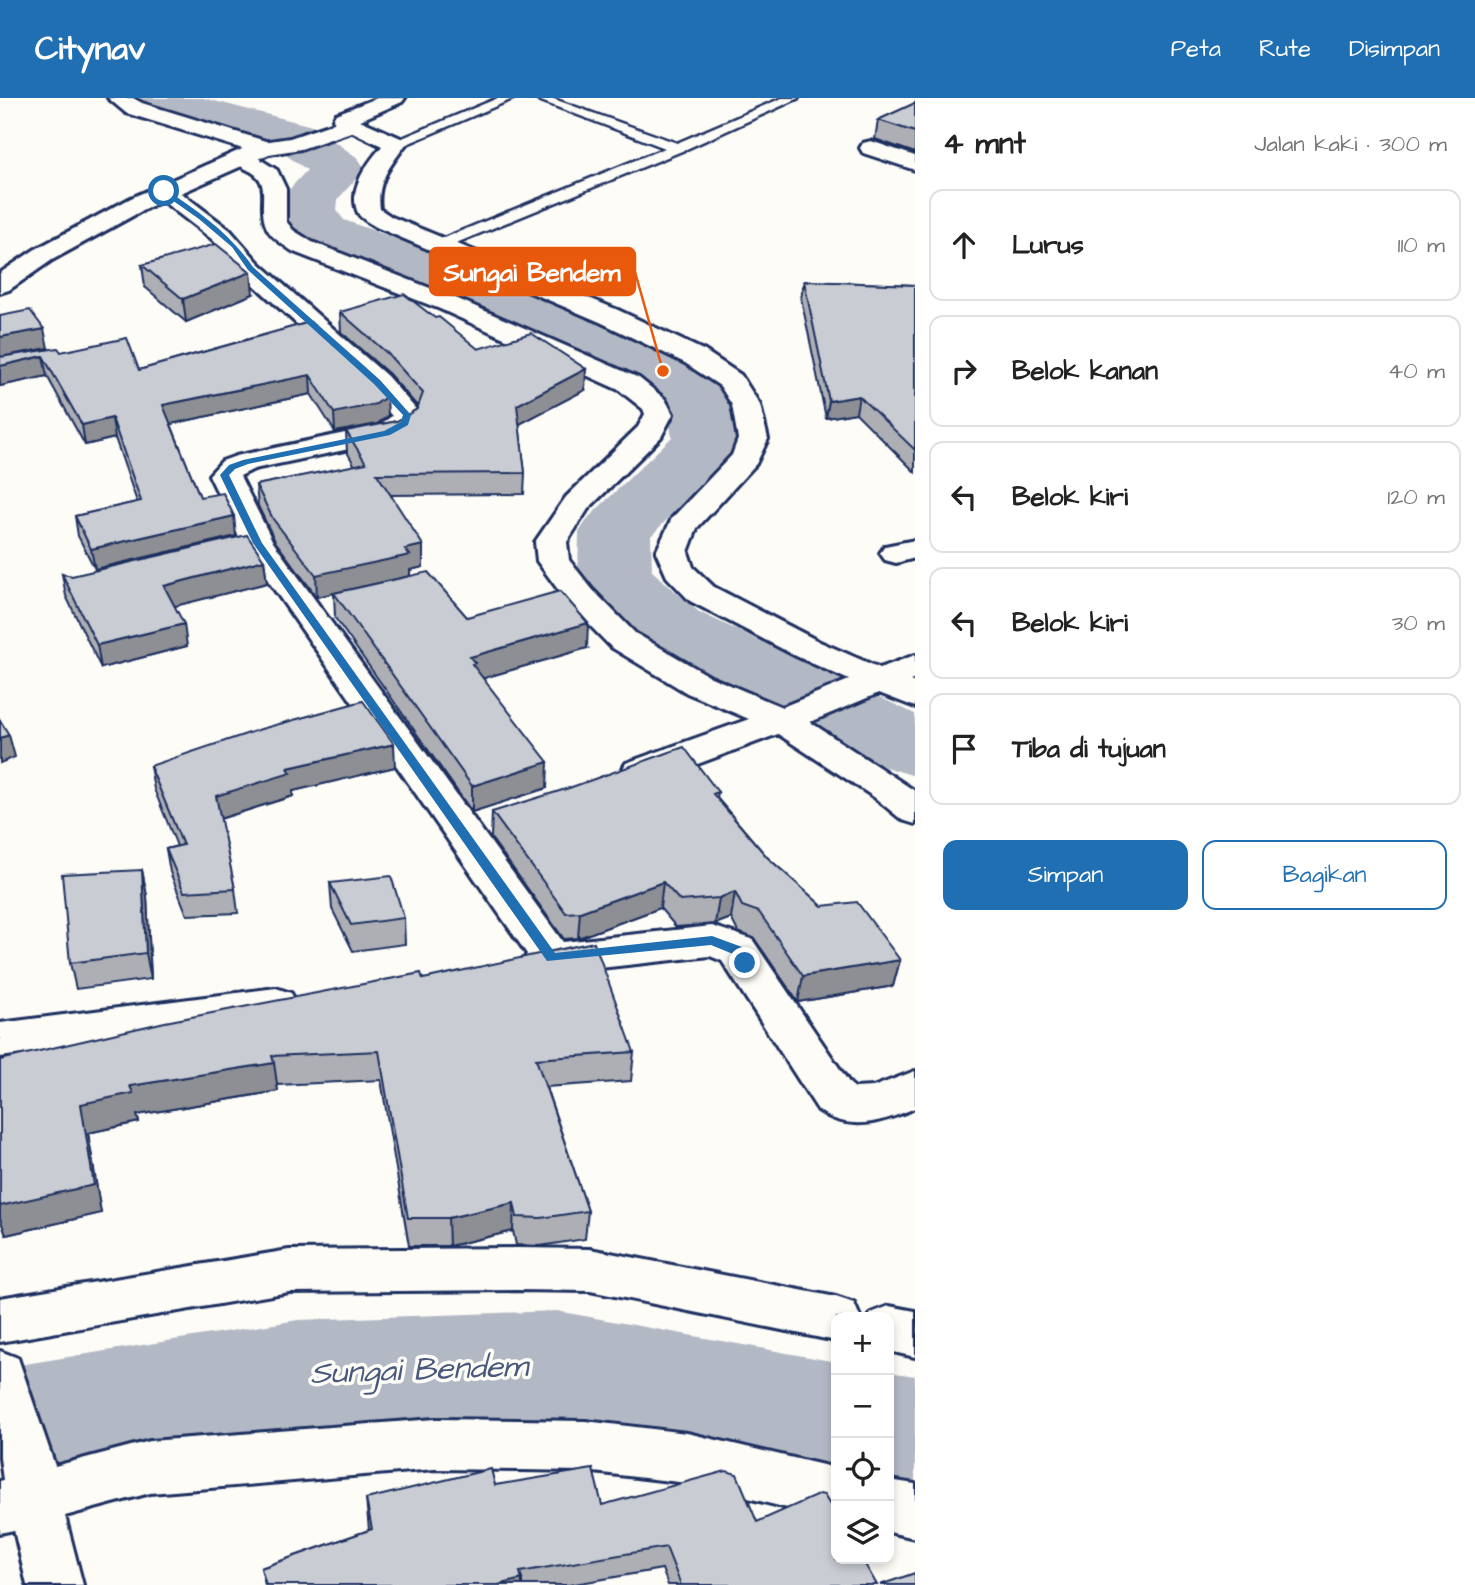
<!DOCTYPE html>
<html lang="id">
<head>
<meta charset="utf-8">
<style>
	:root { --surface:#fff; --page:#f2f2f2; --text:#222; --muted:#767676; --line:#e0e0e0; --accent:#1f6fb2 }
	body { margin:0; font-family:"Architects Daughter",sans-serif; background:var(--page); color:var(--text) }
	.controls { position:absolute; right:21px; bottom:21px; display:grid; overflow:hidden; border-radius:14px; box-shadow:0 4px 10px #0003 }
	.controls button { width:63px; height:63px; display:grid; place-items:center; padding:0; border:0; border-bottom:2px solid var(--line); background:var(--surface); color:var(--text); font:35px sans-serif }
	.stop { position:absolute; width:21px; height:21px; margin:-16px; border:5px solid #1f6fb2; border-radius:50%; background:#fff }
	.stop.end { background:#1f6fb2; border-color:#fff; box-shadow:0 2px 7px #0008 }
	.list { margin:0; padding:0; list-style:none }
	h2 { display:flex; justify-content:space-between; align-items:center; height:91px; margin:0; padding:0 28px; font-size:30px }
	h2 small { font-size:23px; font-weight:400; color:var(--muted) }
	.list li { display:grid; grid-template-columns:46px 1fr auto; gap:21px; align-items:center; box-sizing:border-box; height:112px; margin:0 14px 14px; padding:0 14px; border:2px solid var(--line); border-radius:14px }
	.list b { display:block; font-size:26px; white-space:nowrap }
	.list em { font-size:23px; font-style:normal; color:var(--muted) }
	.actions { display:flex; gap:14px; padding:21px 28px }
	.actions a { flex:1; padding:16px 0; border:2px solid var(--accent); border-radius:14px; text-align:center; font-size:24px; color:var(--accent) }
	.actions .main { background:var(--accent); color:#fff }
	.icon { flex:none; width:38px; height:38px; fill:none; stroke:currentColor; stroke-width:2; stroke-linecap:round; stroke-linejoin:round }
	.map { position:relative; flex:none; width:915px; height:1487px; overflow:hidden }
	header { display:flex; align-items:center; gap:42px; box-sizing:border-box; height:98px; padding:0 35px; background:var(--accent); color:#fff }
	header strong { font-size:33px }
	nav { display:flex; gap:38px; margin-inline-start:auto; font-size:24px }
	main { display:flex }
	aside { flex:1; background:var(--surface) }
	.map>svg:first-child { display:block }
</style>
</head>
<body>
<header>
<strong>Citynav</strong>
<nav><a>Peta</a><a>Rute</a><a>Disimpan</a></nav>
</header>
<main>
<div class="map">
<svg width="915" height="1487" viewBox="0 0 915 1487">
	<rect width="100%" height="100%" fill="#fdfcf7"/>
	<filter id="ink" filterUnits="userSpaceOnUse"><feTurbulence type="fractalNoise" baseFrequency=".0143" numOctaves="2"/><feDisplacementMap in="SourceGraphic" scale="14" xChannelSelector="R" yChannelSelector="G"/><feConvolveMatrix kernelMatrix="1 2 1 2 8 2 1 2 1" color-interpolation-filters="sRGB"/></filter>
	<g filter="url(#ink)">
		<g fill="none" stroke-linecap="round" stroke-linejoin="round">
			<path fill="#b3b8c5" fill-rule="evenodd" d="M131 0H203L312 28 358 60 365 71 338 101 337 113 344 122 464 165 685 260 722 292 732 306 740 343 730 357 651 438 652 473 699 514 915 616V678L885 669 645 548 589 495 578 479 579 434 589 419 672 339 667 312 641 286 422 189 304 146 282 114 285 96 307 72 276 50 140 13Z
				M557 1213 836 1264V1378L557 1321 298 1330 0 1384V1270L298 1222Z
				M889 1274 915 1278V1394L889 1388Z"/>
			<g stroke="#1b2f5e" stroke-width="5">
				<path id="service" d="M498 0H515L400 49 395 50 388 46Z
					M533 0H551L677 45 782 0H799L682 53 444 150H434L432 147 434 144 665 50Z"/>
			</g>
			<g stroke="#1b2f5e" stroke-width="6">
				<path id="minor" d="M108 0H133L142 5 272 45 275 50 272 55H256L126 15Z
					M344 15 403 41 406 46C391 67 376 83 380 111L392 119 618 212 705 253 741 277 760 307 768 341 756 366 697 430 688 454 693 469 714 489 820 544 880 570 915 557V581L910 583 915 585V609L879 595 810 624 915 693V726L902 722 874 699 778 636 652 683 639 686 626 683 621 674 626 665 749 621 687 595 611 549 568 505 537 463 535 444 566 399 638 329 645 316 643 311 619 292 440 211 294 154C273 140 262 134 263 106 263 99 264 91 261 84 256 71 238 71 231 60L234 55H250L277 72 286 91V123L293 132 312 144 458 201 639 280 665 301 673 316 661 339 588 411 567 444 569 462 592 491 635 535 711 579 782 609 849 582 796 558 690 503 667 479 656 454 672 420 732 357 738 341 732 307 720 288 685 265 600 224 376 129C370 125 361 121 358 115 347 91 368 65 382 48L336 26 333 21 336 16Z
					M871 43 915 58V72L863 55 860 50 863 45Z
					M164 86 184 97 230 132 259 165 387 278 421 317 415 331 397 341 254 371 240 378 273 444 563 844 712 828 752 841 850 986 855 990 873 989 915 973V1010C882 1024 850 1035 818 1012L722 863 710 858 545 876 530 872 524 861 527 856 242 445 209 377 222 363 236 358 378 328 392 318 367 290 241 175 213 142 156 98 152 93 156 88Z
					M915 442V460L896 465 885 462 880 455 885 448Z
					M276 890 291 895 297 906 291 917 276 922 0 959V925Z
					M516 1150 590 1151 836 1199 854 1205 860 1219H836V1243L590 1193 516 1192 289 1194 0 1244V1200L289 1152Z
					M889 1208 915 1213V1259L889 1253V1219H869L871 1215Z
					M0 1253 18 1260 55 1368 150 1343 435 1321 585 1323 687 1335 836 1370V1422L687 1385 585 1373 435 1371 150 1395 65 1418 83 1487H27L14 1432 0 1435V1383L3 1382 0 1360Z
					M889 1382 915 1386V1440L889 1434Z"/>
			</g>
			<g stroke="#1b2f5e" stroke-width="6">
				<path id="tertiary" d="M377 0H405L402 4 356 24 354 33 301 51 269 56 147 110 52 162 9 192 0 195V175L34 152 131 100 256 45 290 40 334 25 336 16Z"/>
			</g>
			<use href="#service" fill="#fdfcf7" fill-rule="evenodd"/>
			<use href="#minor" fill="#fdfcf7" fill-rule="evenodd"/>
			<use href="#tertiary" fill="#fdfcf7" fill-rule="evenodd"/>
		</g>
		<path fill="#adafb5" stroke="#1b2f5e" stroke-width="2" d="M915 5V55L875 41 878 22Z
			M142 167 253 196 186 224 145 189Z
			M804 183 915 187V374L856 315 826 320 801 200Z
			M340 214 478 251 585 292 519 326 525 375 524 396 391 397 423 469 410 472V478L467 519 587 550 483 580 547 690 472 714 335 520 334 495 317 499 275 443 258 408 256 387 355 368 347 354 346 333 397 323 417 311 418 309 389 276 341 234Z
			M0 218 48 250 3 258 61 254 139 272 310 224 388 318 377 326 335 334 311 296 171 326 200 399 236 438 95 471 78 438 75 418 137 404 115 340 85 347 47 278 0 288Z
			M264 462 267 485 174 508 187 548 101 570 66 498 62 476 72 478Z
			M150 668 395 669 293 693V698L220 721 235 791 238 815 187 817 170 774 166 751 177 748 154 691Z
			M718 694 717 700 767 759 822 808 900 862 893 888 798 904 754 840 738 834 731 820 715 826 676 829 660 810 578 840 564 841 491 740 492 714Z
			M142 772 147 798 151 881 76 891 70 865Z
			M330 785 404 820 405 846 353 853 332 811Z
			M423 881 634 954 631 983 546 989 588 1113 585 1141 540 1148 516 1147 513 1133 449 1148H409L381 982 277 987 278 993 137 1017 139 1024 88 1035 101 1115 6 1137 0 1120V962Z
			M495 1387 602 1407 757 1424 877 1487H668L662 1471 569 1487H265L261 1470 369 1432 366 1401Z"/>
		<path fill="#8d8f94" stroke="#1b2f5e" stroke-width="2" d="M251 174 253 196 186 224 183 201Z
			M44 231 48 250 0 259V239Z
			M43 258 47 278 0 288V268Z
			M586 271 585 292 516 328 517 307Z
			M310 277 311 296 166 327 163 307Z
			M387 298 388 318 377 326 335 334 334 315Z
			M859 298 856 315 826 320 829 303Z
			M112 320 115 340 85 347 82 327Z
			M234 418 236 438 95 471 91 451Z
			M423 447V469L410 472V478L317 499 316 477 405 451Z
			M264 462 267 485 167 510 164 488Z
			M588 525 587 550 474 583 470 559Z
			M184 526 187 548 101 570 97 547Z
			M9 637 15 659 0 665V640Z
			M394 646 395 669 293 693V698L219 721 216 698 288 670Z
			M548 664 547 690 472 714V688Z
			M142 772 147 798 151 881 146 855Z
			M663 784 660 810 578 840 580 814Z
			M735 794 731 820 715 826 719 800Z
			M900 862 893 888 798 904 803 878Z
			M274 965 278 993 137 1017 139 1024 88 1035 101 1115 6 1137 0 1120V1108L81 1006 130 988Z
			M514 1105 513 1133 449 1148 448 1120Z
			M522 1481V1487H498Z"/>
		<path fill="#c9ccd3" stroke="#1b2f5e" stroke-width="2" d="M915 5V34L878 22Z
			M216 146 251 174 183 201 142 167Z
			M804 183 915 187V352L859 298 829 303Z
			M404 196 435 220 439 219 478 251 531 235 586 271 517 307 525 375 377 376 423 447 405 451 410 457 316 477 273 421 256 387 366 365 346 333 397 323 417 311 423 295 388 256 340 214Z
			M30 212 44 231 0 239V218Z
			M310 224 364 272 387 298 376 306 334 315 310 277 163 307 200 399 223 395 234 418 91 451 75 418 141 403 112 320 82 327 43 258 0 268V259L58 250 61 254 127 240 139 272Z
			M247 437 264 462 164 488 184 526 97 547 62 476 72 478Z
			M428 474 467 519 560 493 588 525 470 559 475 565 472 566 548 664 472 688 334 495Z
			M363 603 394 646 288 670 291 675 216 698 235 791 184 794 166 751 183 747 150 668 261 631Z
			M0 622 9 637 0 640Z
			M684 649 718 694 713 696 767 759 822 808 857 804 900 862 803 878 759 814 742 808 735 794 719 800 680 803 663 784 580 814 566 815 492 714 569 690Z
			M142 772 146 855 70 865 62 776Z
			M391 778 404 820 351 827 330 785Z
			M594 844 634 954 536 961 588 1113 541 1120 517 1119 514 1105 448 1120H408L379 953 272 958 274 965 130 988 133 995 81 1006 94 1087 0 1108V962L165 924 421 875 423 881Z
			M491 1371 495 1387 593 1371 602 1407 726 1373 737 1376 757 1424 820 1396 824 1397 836 1417V1461H862L877 1487H681L666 1449 520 1474 522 1481 498 1487H266L261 1470 372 1431 366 1401Z
			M915 1475V1487H880Z"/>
	</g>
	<path fill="#1f6fb2" d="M162 92H166C200 114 230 136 253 169L380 282 411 317 408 327 390 337 248 366 235 371 229 377 262 445 555 855 712 838 742 849 751 865 749 868H741L733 856 711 847 547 863 253 445 220 377 229 367 243 362 384 333 401 324 403 317 374 286 248 172 232 149 199 121 162 95Z"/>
	<g text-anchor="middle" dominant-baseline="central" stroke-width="7" stroke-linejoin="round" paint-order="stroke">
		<g font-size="32" font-style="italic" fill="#49587d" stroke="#fdfcf7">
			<text transform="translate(419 1272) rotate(-2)">Sungai Bendem</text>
		</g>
	</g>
	<path fill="none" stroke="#e8590c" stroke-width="2.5" d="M663 273L635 174"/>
	<circle fill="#e8590c" stroke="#fdfcf7" stroke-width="2.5" cx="663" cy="273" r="7"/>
	<rect fill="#e8590c" stroke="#e8590c" stroke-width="2.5" x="430" y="150" width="205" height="47" rx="7"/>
	<g font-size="26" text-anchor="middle" font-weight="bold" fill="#fff">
		<text x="532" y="183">Sungai Bendem</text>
	</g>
</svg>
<div class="controls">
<button>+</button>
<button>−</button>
<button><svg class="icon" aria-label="locate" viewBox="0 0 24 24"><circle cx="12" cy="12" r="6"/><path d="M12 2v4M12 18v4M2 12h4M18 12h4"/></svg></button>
<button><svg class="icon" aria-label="layers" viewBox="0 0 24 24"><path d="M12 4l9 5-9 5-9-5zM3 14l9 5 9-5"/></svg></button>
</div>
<div class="stop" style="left:164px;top:93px"></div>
<div class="stop end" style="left:745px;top:865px"></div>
</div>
<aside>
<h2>4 mnt<small>Jalan kaki · 300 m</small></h2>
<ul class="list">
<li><svg class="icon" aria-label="ahead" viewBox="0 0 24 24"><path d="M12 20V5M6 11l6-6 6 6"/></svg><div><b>Lurus</b></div><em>110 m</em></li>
<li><svg class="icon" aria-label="right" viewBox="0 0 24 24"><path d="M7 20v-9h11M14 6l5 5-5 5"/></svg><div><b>Belok kanan</b></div><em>40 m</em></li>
<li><svg class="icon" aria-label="left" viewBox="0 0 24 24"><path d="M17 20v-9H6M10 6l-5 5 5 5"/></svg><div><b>Belok kiri</b></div><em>120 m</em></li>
<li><svg class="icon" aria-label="left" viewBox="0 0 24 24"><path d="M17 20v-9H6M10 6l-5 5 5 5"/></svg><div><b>Belok kiri</b></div><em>30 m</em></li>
<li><svg class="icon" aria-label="arrive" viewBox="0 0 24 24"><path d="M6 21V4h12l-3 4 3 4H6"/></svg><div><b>Tiba di tujuan</b></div></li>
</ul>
<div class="actions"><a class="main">Simpan</a><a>Bagikan</a></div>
</aside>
</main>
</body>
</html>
